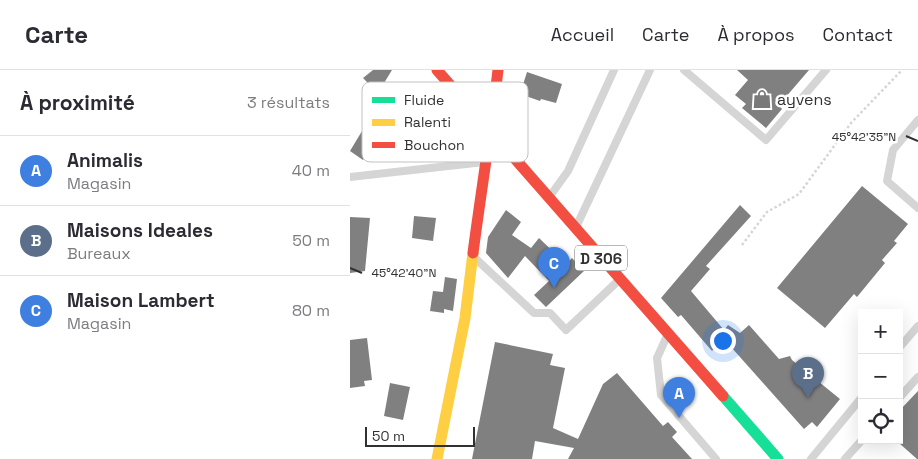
<!DOCTYPE html>
<html lang="fr">
<head>
<meta charset="utf-8">
<style>
	:root { --surface:#fff; --page:#f7f7f7; --text:#2b2b33; --muted:#7c7c81; --line:#e1e1e2; --accent:#797979 }
	body { margin:0; font-family:"Space Grotesk",sans-serif; background:var(--page); color:var(--text) }
	.controls { position:absolute; right:15px; bottom:15px; display:grid; overflow:hidden; border-radius:0px; box-shadow:0 5px 20px #0002 }
	.controls button { width:45px; height:45px; display:grid; place-items:center; padding:0; border:0; border-bottom:1px solid var(--line); background:var(--surface); color:var(--text); font:25px sans-serif }
	.scale { position:absolute; left:15px; bottom:12px; width:110px; box-sizing:border-box; padding-left:5px; border:2px solid #313131; border-top:0; font-size:14px; line-height:18px; white-space:nowrap; color:#313131; -webkit-text-stroke:4px #fff; paint-order:stroke }
	.you { position:absolute; left:372px; top:270px; width:18px; height:18px; margin:-12px; border:4px solid #fff; border-radius:50%; background:#1a73e8; box-shadow:0 0 0 8px #1a73e833 }
	.badge { display:grid; place-items:center; width:32px; height:32px; border-radius:50%; background:var(--accent); color:#fff; font-size:16px; font-weight:700 }
	.pin { position:absolute; translate:-50% -41px; filter:drop-shadow(0 1px 2px #0008) }
	.pin::after { content:''; position:absolute; top:26px; width:18px; height:15px; background:inherit; clip-path:polygon(0 0,100% 0,50% 100%) }
	.list { margin:0; padding:0; list-style:none }
	h2 { display:flex; justify-content:space-between; align-items:center; height:65px; margin:0; padding:0 20px; font-size:21px }
	h2 small { font-size:16px; font-weight:400; color:var(--muted) }
	.list li { display:grid; grid-template-columns:32px 1fr auto; gap:15px; align-items:center; box-sizing:border-box; height:70px; padding:0 20px; border-top:1px solid var(--line) }
	.list b { display:block; font-size:19px; white-space:nowrap }
	.list p { margin:0; font-size:16px; white-space:nowrap; color:var(--muted) }
	.list em { font-size:16px; font-style:normal; color:var(--muted) }
	.icon { flex:none; width:28px; height:28px; fill:none; stroke:currentColor; stroke-width:2; stroke-linecap:round; stroke-linejoin:round }
	.map { position:relative; flex:none; width:568px; height:389px; overflow:hidden }
	header { display:flex; align-items:center; gap:30px; box-sizing:border-box; height:70px; padding:0 25px; background:var(--surface); border-bottom:1px solid var(--line) }
	header strong { font-size:24px }
	nav { display:flex; gap:28px; margin-inline-start:auto; font-size:18px }
	main { display:flex }
	aside { flex:1; background:var(--surface) }
	.map>svg:first-child { display:block }
</style>
</head>
<body>
<header>
<strong>Carte</strong>
<nav><a>Accueil</a><a>Carte</a><a>À propos</a><a>Contact</a></nav>
</header>
<main>
<aside>
<h2>À proximité<small>3 résultats</small></h2>
<ul class="list">
<li><span class="badge" style="background:#3f7fe0">A</span><div><b>Animalis</b><p>Magasin</p></div><em>40 m</em></li>
<li><span class="badge" style="background:#5c6f8a">B</span><div><b>Maisons Ideales</b><p>Bureaux</p></div><em>50 m</em></li>
<li><span class="badge" style="background:#3f7fe0">C</span><div><b>Maison Lambert</b><p>Magasin</p></div><em>80 m</em></li>
</ul>
</aside>
<div class="map">
<svg width="568" height="389" viewBox="0 0 568 389">
	<rect width="100%" height="100%" fill="#fff"/>
	<path fill="#808080" d="M23 0H42L28 23 13 8Z
		M387 0H459L429 35 432 39 416 58 392 38 396 34 385 25 398 10Z
		M177 2 212 14 206 33 191 29 190 31 170 24Z
		M12 61 26 72 13 90 0 81Z
		M512 116 558 154 544 171 547 173 532 190 535 193 507 227 504 224 475 258 427 218Z
		M390 135 401 146 356 196 360 199 341 221 374 260 378 255 390 263 399 255 429 289 440 286 442 290 490 329 467 357 462 352 454 359 373 268 362 281 331 245 328 247 311 228Z
		M156 140 171 152 162 165 181 178 189 168 216 194 222 188 234 201 196 237 184 225 199 211 175 186 158 208 136 183 138 167Z
		M64 146 86 148 83 171 62 168Z
		M0 147 20 148 15 201 0 203Z
		M95 207 107 209 103 241 94 239V243L80 241 83 221 93 222Z
		M17 268 22 310 14 311 15 316 0 318V270Z
		M145 272 203 284 200 295 215 298 203 358 228 369 253 314 267 303 313 356 318 352 327 362 322 367 342 389H218L224 378 185 371 182 389H122Z
		M40 313 60 317 53 350 34 346Z
		M568 321V389H567L549 373V341Z"/>
	<g fill="none" stroke-linecap="round" stroke-linejoin="round">
		<path stroke="#d5d5d5" stroke-width="2.5" stroke-dasharray="2.5 2.5" stroke-linecap="butt" d="M392 175 417 142 449 124 501 53 552 0"/>
		<path stroke="#d5d5d5" stroke-width="8" d="M334 0 416 70 476 0
			M568 50 543 80 537 111 568 138
			M0 107 134 92
			M200 126 218 101 264 0
			M227 155 300 0
			M126 189 184 243H200L216 260 269 210
			M317 266 307 288 311 325 366 389
			M549 278 568 256
			M549 328 568 307
			M461 389 512 327
			M495 389 512 370"/>
		<path stroke="#16e098" stroke-width="11" d="M373 326 428 389"/>
		<path stroke="#ffcf43" stroke-width="11" d="M87 389 115 248 123 183"/>
		<path stroke="#f24e42" stroke-width="11" d="M87 0 373 326
			M123 183C131 122 141 61 148 0"/>
	</g>
	<path fill="none" stroke="#313131" stroke-width="2" d="M556 66 568 71M0 198 12 203"/>
	<defs>
		<g id="shop-bare" transform="scale(1.5)"><path d="M-5-2.5h2.3a2.7 3.5 0 0 1 5.4 0H5L5.5 6h-11ZM-1.5-2.5h3a1.5 2.3 0 0 0-3 0Z" fill="#797979" stroke="#fff" stroke-width="2.5" paint-order="stroke"/></g>
	</defs>
	<g fill-rule="evenodd">
		<use href="#shop-bare" x="412" y="29"/>
	</g>
	<g text-anchor="middle" dominant-baseline="central" stroke-width="5" stroke-linejoin="round" paint-order="stroke">
		<rect fill="#fff" stroke="#6f6f6f" stroke-width="1" x="225" y="175.5" width="52" height="25" rx="4"/>
		<g font-size="15" font-weight="bold" fill="#313131">
			<text x="251" y="188">D 306</text>
		</g>
		<g font-size="16" fill="#313131" stroke="#fff" text-anchor="start">
			<text x="427" y="29">ayvens</text>
		</g>
	</g>
	<rect x="12" y="12" width="166" height="80" rx="8" fill="#fff" stroke="#c1c1c1" stroke-width="1"/>
	<rect x="22" y="27" width="23" height="6" fill="#16e098"/>
	<rect x="22" y="49" width="23" height="7" fill="#ffcf43"/>
	<rect x="22" y="72" width="23" height="6" fill="#f24e42"/>
	<g font-size="14" fill="#313131">
		<text x="54" y="35">Fluide</text>
		<text x="54" y="57">Ralenti</text>
		<text x="54" y="80">Bouchon</text>
	</g>
	<g font-size="12" text-anchor="middle" fill="#313131" stroke="#fff" stroke-width="5" stroke-linejoin="round" paint-order="stroke">
		<text x="514" y="71">45°42'35"N</text>
		<text x="54" y="207">45°42'40"N</text>
	</g>
</svg>
<div class="controls">
<button>+</button>
<button>−</button>
<button><svg class="icon" aria-label="locate" viewBox="0 0 24 24"><circle cx="12" cy="12" r="6"/><path d="M12 2v4M12 18v4M2 12h4M18 12h4"/></svg></button>
</div>
<div class="scale">50 m</div>
<div class="you"></div>
<div class="pin badge" style="left:329px;top:348px;background:#3f7fe0">A</div>
<div class="pin badge" style="left:458px;top:328px;background:#5c6f8a">B</div>
<div class="pin badge" style="left:204px;top:218px;background:#3f7fe0">C</div>
</div>
</main>
</body>
</html>
